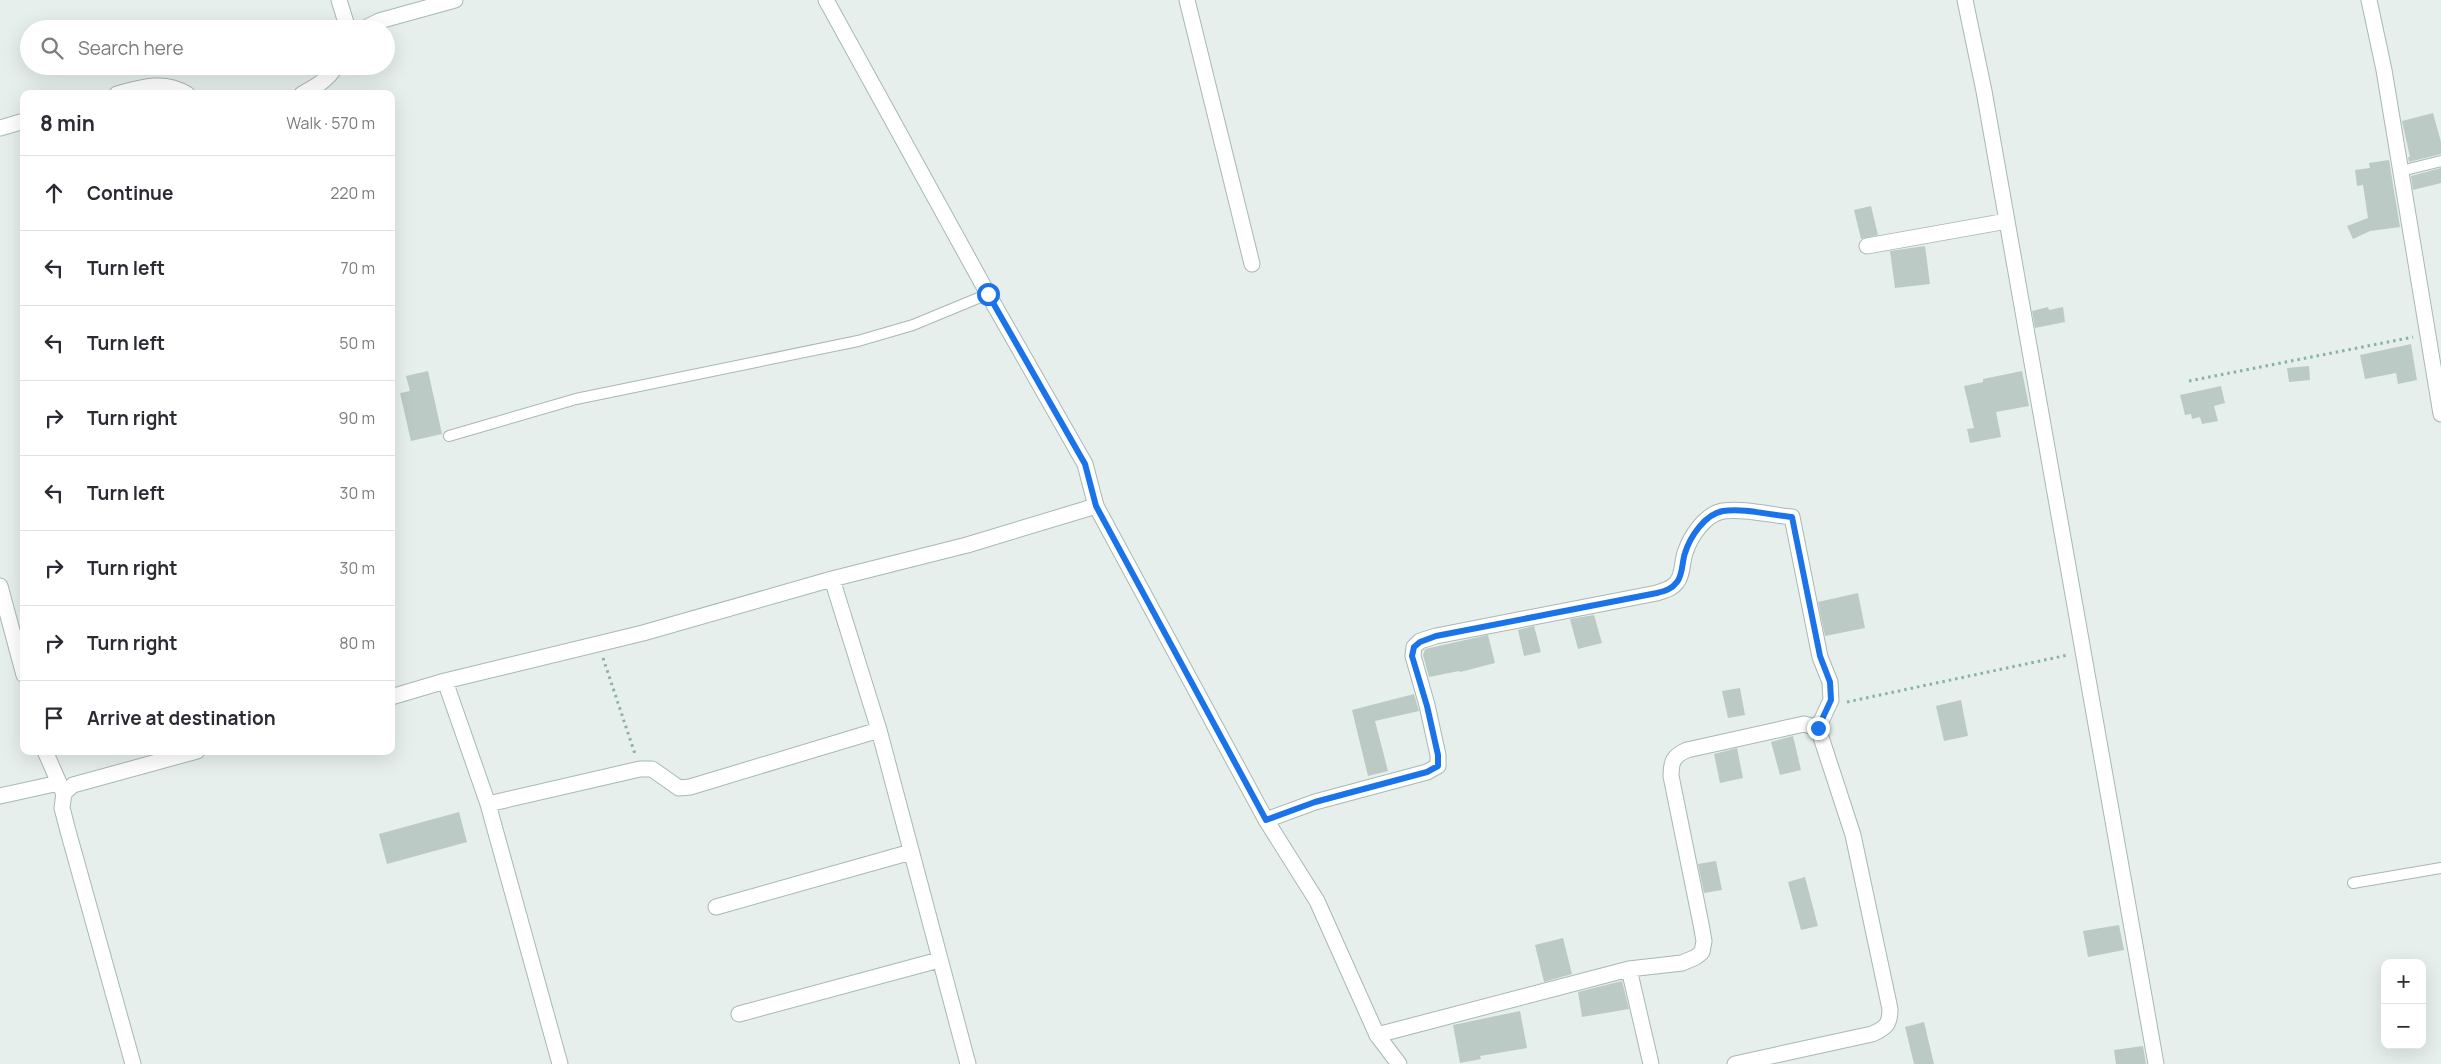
<!DOCTYPE html>
<html lang="en">
<head>
<meta charset="utf-8">
<style>
	:root { --surface:#fff; --page:#f7f7f7; --text:#2b2b33; --muted:#7c7c81; --line:#e1e1e2 }
	body { margin:0; font-family:Manrope,sans-serif; background:var(--page); color:var(--text) }
	.controls { position:absolute; right:15px; bottom:15px; display:grid; overflow:hidden; border-radius:10px; box-shadow:0 5px 20px #0002 }
	.controls button { width:45px; height:45px; display:grid; place-items:center; padding:0; border:0; border-bottom:1px solid var(--line); background:var(--surface); color:var(--text); font:25px sans-serif }
	.stop { position:absolute; width:15px; height:15px; margin:-11px; border:4px solid #1a73e8; border-radius:50%; background:#fff }
	.stop.end { background:#1a73e8; border-color:#fff; box-shadow:0 1px 5px #0008 }
	.list { margin:0; padding:0; list-style:none }
	h2 { display:flex; justify-content:space-between; align-items:center; height:65px; margin:0; padding:0 20px; font-size:21px }
	h2 small { font-size:16px; font-weight:400; color:var(--muted) }
	.list li { display:grid; grid-template-columns:32px 1fr auto; gap:15px; align-items:center; box-sizing:border-box; height:75px; padding:0 20px; border-top:1px solid var(--line) }
	.list b { display:block; font-size:19px; white-space:nowrap }
	.list em { font-size:16px; font-style:normal; color:var(--muted) }
	.icon { flex:none; width:28px; height:28px; fill:none; stroke:currentColor; stroke-width:2; stroke-linecap:round; stroke-linejoin:round }
	.map { position:relative; flex:none; width:2441px; height:1064px; overflow:hidden }
	.search { position:absolute; background:var(--surface); box-shadow:0 5px 20px #0002; left:20px; top:20px; width:375px; height:55px; display:flex; align-items:center; gap:12px; box-sizing:border-box; padding:0 18px; border-radius:28px; color:var(--muted); font-size:19px }
	.panel { position:absolute; background:var(--surface); box-shadow:0 5px 20px #0002; left:20px; top:90px; width:375px; height:665px; border-radius:10px }
	.map>svg:first-child { display:block }
</style>
</head>
<body>
<div class="map">
<svg width="2441" height="1064" viewBox="0 0 2441 1064">
	<rect width="100%" height="100%" fill="#e6efeb"/>
	<path fill="#bbcac4" d="M2433 113 2441 142V154L2409 162 2408 157H2410L2402 121Z
		M2389 160 2400 227 2370 231 2353 239 2347 226 2368 218 2363 185 2357 186 2355 170 2370 168 2369 163Z
		M2441 168V183L2413 190 2411 176Z
		M1871 206 1878 235 1861 239 1854 210Z
		M1925 246 1930 284 1895 288 1890 251Z
		M2048 307 2049 310 2063 307 2065 322 2035 328 2032 311Z
		M2411 344 2417 380 2398 384 2396 373 2365 379 2360 355Z
		M2309 366 2310 380 2289 382 2287 368Z
		M428 371 442 434 411 441 400 393 410 391 406 376Z
		M2022 371 2029 406 1996 412 2001 437 1970 443 1967 429 1974 428 1964 386 1983 382V379Z
		M2221 386 2225 403 2214 406 2218 421 2202 424 2200 417 2192 419 2191 414 2185 415 2180 395Z
		M1858 593 1865 628 1825 636 1818 602Z
		M1594 615 1602 643 1578 649 1570 619Z
		M1534 626 1541 652 1524 656 1518 630Z
		M1488 635 1495 663 1460 672 1459 671 1429 677 1423 655 1425 649Z
		M1740 688 1745 715 1728 718 1722 691Z
		M1414 694 1419 711 1375 721 1388 771 1368 776 1352 710Z
		M1961 700 1968 736 1944 741 1936 706Z
		M1793 736 1801 770 1780 775 1771 742Z
		M1737 748 1743 778 1720 783 1714 754Z
		M459 812 467 842 387 864 379 834Z
		M1716 861 1722 890 1704 893 1698 864Z
		M1805 877 1818 926 1801 930 1788 882Z
		M2119 925 2124 950 2088 957 2083 931Z
		M1563 938 1572 974 1544 982 1535 945Z
		M1622 981 1629 1009 1582 1017 1578 992Z
		M1520 1011 1527 1048 1480 1056 1481 1059 1460 1063 1453 1025Z
		M1924 1022 1934 1064H1914L1905 1027Z
		M2143 1046 2146 1064H2116L2114 1050Z"/>
	<g fill="none" stroke-linecap="round" stroke-linejoin="round">
		<g stroke="#a8b8b2" stroke-width="12">
			<path id="service" d="M2401 171 2441 161
				M449 436 576 399 858 341 913 325 988 294
				M2353 883 2441 868"/>
		</g>
		<g stroke="#a8b8b2" stroke-width="17">
			<path id="minor" d="M339 0 348 29
				M1187 0 1252 264
				M1965 0 1984 91 2156 1064
				M2369 0 2384 70 2441 414
				M363 29 379 21 455 0
				M117 94C142 87 164 80 187 94
				M302 94C315 87 328 80 336 66
				M0 128 24 121
				M1867 246 2007 221
				M832 579 879 730 968 1064
				M0 586 24 675
				M445 681 488 804 560 1064
				M391 697 445 681 643 633 832 579 967 545 1096 506
				M45 751 63 792
				M0 796 59 783
				M488 804 640 769H652L679 788 690 787 879 730
				M1266 820 1315 802 1427 772 1438 766V755L1427 705 1413 656 1414 647 1420 641 1436 636 1657 593C1665 590 1672 589 1677 582 1683 575 1682 561 1685 553 1690 537 1705 514 1723 511 1745 508 1769 515 1792 517L1820 657 1830 682 1831 700 1818 728 1804 724 1687 750C1673 756 1671 762 1671 776L1701 924 1704 941 1702 952 1696 957 1682 963 1629 969 1377 1035
				M716 907 911 852
				M1629 969 1651 1064
				M739 1014 939 960
				M1753 1060 1872 1034C1886 1028 1890 1024 1890 1009L1853 835 1818 728
				M133 1064 68 831 62 808 64 793 73 785 197 751
				M1735 1064 1753 1060 1752 1064"/>
		</g>
		<g stroke="#a8b8b2" stroke-width="17">
			<path id="tertiary" d="M826 0 988 294 1085 464 1096 506 1266 820 1317 901 1377 1035 1399 1064"/>
		</g>
		<path stroke="#86b3a5" stroke-width="3" stroke-dasharray="2.5 4" stroke-linecap="butt" d="M2189 381 2413 337
			M603 658 635 754
			M1847 702 2068 655"/>
		<use href="#service" stroke="#fff" stroke-width="10"/>
		<use href="#minor" stroke="#fff" stroke-width="15"/>
		<use href="#tertiary" stroke="#fff" stroke-width="15"/>
	</g>
	<g fill="none" stroke-linecap="round" stroke-linejoin="round">
		<path stroke="#1a73e8" stroke-width="6" d="M988 294 1085 464 1096 506 1266 820 1315 802 1427 772 1438 766V755L1427 706 1412 656 1414 647 1420 642 1436 636 1657 593C1665 591 1672 589 1677 582 1683 575 1682 561 1685 553 1690 537 1705 514 1723 511 1745 508 1769 515 1792 517L1820 656 1830 682 1831 700 1818 728"/>
	</g>
</svg>
<div class="controls">
<button>+</button>
<button>−</button>
</div>
<div class="stop" style="left:988px;top:294px"></div>
<div class="stop end" style="left:1818px;top:728px"></div>
<div class="search"><svg class="icon" aria-label="search" viewBox="0 0 24 24"><circle cx="10" cy="10" r="6"/><path d="M15 15l6 6"/></svg>Search here</div>
<section class="panel">
<h2>8 min<small>Walk · 570 m</small></h2>
<ul class="list">
<li><svg class="icon" aria-label="ahead" viewBox="0 0 24 24"><path d="M12 20V5M6 11l6-6 6 6"/></svg><div><b>Continue</b></div><em>220 m</em></li>
<li><svg class="icon" aria-label="left" viewBox="0 0 24 24"><path d="M17 20v-9H6M10 6l-5 5 5 5"/></svg><div><b>Turn left</b></div><em>70 m</em></li>
<li><svg class="icon" aria-label="left" viewBox="0 0 24 24"><path d="M17 20v-9H6M10 6l-5 5 5 5"/></svg><div><b>Turn left</b></div><em>50 m</em></li>
<li><svg class="icon" aria-label="right" viewBox="0 0 24 24"><path d="M7 20v-9h11M14 6l5 5-5 5"/></svg><div><b>Turn right</b></div><em>90 m</em></li>
<li><svg class="icon" aria-label="left" viewBox="0 0 24 24"><path d="M17 20v-9H6M10 6l-5 5 5 5"/></svg><div><b>Turn left</b></div><em>30 m</em></li>
<li><svg class="icon" aria-label="right" viewBox="0 0 24 24"><path d="M7 20v-9h11M14 6l5 5-5 5"/></svg><div><b>Turn right</b></div><em>30 m</em></li>
<li><svg class="icon" aria-label="right" viewBox="0 0 24 24"><path d="M7 20v-9h11M14 6l5 5-5 5"/></svg><div><b>Turn right</b></div><em>80 m</em></li>
<li><svg class="icon" aria-label="arrive" viewBox="0 0 24 24"><path d="M6 21V4h12l-3 4 3 4H6"/></svg><div><b>Arrive at destination</b></div></li>
</ul>
</section>
</div>
</body>
</html>
